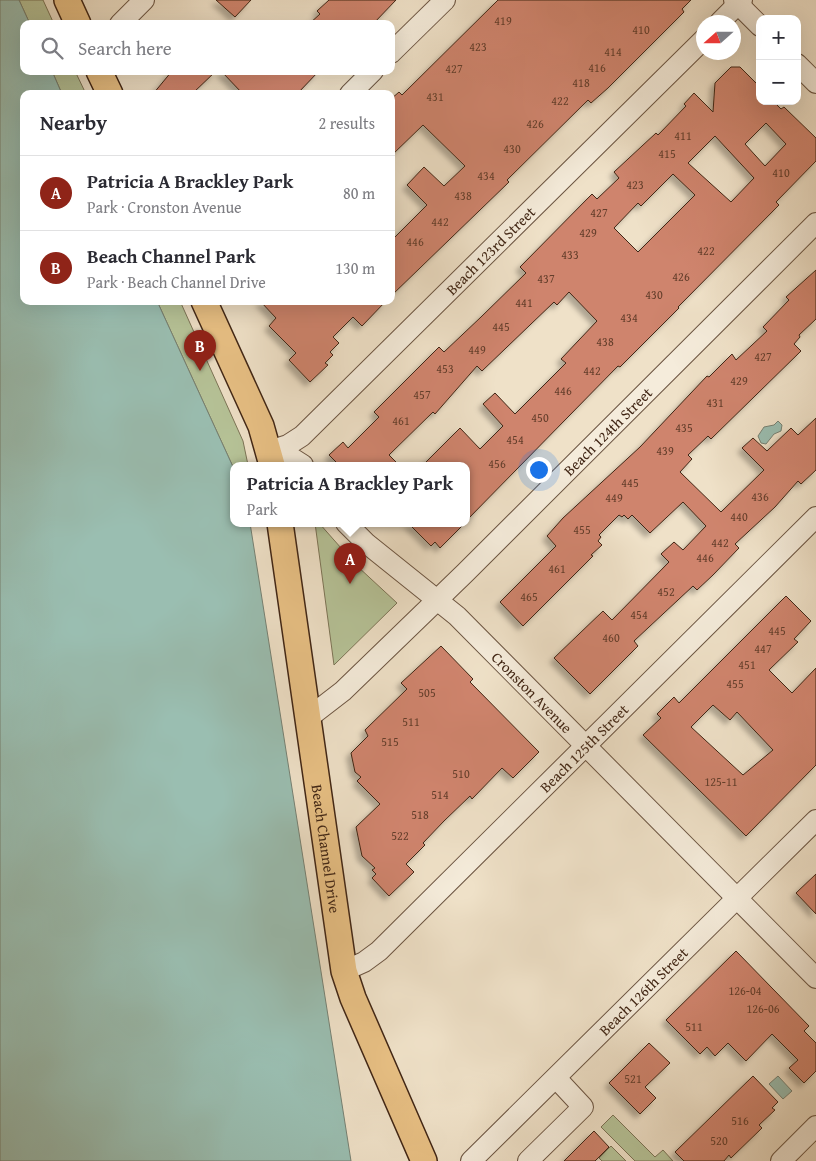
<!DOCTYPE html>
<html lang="en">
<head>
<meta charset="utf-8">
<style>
	:root { --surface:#fff; --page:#f2f2f3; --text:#2b2b33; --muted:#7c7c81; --line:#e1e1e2; --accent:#8f2418 }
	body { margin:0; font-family:"Gentium Book Plus",serif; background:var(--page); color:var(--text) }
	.controls { position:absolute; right:15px; top:15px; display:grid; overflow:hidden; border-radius:10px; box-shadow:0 5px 20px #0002 }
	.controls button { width:45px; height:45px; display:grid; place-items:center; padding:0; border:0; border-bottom:1px solid var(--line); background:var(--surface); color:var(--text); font:25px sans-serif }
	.compass { position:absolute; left:696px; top:15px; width:45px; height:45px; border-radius:50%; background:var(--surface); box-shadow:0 5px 20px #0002; rotate:249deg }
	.you { position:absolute; left:538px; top:469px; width:18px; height:18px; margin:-12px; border:4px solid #fff; border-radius:50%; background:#1a73e8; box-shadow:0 0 0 8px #1a73e833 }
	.badge { display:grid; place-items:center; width:32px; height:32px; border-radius:50%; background:var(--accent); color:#fff; font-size:16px; font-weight:700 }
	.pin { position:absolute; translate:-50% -41px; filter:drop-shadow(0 1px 2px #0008) }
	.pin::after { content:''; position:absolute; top:26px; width:18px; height:15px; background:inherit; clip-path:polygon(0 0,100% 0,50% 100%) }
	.popup { position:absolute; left:230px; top:462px; width:240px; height:65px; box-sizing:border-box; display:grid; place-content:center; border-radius:10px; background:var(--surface); filter:drop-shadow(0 1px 4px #0005); font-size:16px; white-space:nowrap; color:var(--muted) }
	.popup b { font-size:19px; color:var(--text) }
	.popup::after { content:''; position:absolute; left:50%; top:100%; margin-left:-10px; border:10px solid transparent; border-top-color:var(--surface) }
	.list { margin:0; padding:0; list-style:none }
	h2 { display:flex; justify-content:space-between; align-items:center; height:65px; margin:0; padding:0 20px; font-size:21px }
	h2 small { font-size:16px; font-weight:400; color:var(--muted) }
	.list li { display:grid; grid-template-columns:32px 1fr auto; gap:15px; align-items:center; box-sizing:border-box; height:75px; padding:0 20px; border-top:1px solid var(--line) }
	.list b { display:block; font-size:19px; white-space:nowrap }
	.list p { margin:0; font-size:16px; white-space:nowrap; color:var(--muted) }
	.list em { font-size:16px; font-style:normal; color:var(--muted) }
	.icon { flex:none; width:28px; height:28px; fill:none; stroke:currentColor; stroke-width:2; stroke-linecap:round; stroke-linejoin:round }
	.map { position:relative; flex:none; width:816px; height:1161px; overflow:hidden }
	.search { position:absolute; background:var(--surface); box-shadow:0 5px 20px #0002; left:20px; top:20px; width:375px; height:55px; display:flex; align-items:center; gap:12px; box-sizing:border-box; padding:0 18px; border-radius:10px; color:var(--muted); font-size:19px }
	.panel { position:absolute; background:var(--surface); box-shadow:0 5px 20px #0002; left:20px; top:90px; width:375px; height:215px; border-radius:10px }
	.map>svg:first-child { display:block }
</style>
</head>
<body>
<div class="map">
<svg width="816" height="1161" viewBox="0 0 816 1161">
	<defs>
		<filter id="shadow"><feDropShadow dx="-4.5" dy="4.5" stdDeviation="2.5" flood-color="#0004"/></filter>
	</defs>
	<rect width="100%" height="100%" fill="#efe1c8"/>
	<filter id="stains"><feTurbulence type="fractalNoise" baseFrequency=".004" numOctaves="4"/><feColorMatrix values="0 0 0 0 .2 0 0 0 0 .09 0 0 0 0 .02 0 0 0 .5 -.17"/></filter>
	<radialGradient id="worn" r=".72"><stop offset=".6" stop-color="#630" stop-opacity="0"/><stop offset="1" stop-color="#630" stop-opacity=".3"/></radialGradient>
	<path fill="#b6c398" stroke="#7c7456" d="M19 0H43L54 24H30Z
		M52 71H75L86 94H62Z
		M157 301H180L243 441 248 465H234V469Z
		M315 523H319L356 565 397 603 334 665Z
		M613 1115 655 1157 663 1150 673 1161H635L601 1127Z
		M611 1146 626 1161H602L599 1158Z"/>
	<path fill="#9abeb1" stroke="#768173" d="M0 0H19L30 24H24V71H52L62 94H24V301H157L234 469V523H250L351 1161H0Z
		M778 421 782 425 781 431 774 434 766 444 761 443 758 436 764 427 774 425Z
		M778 1076 792 1091 783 1099 769 1084Z"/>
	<path fill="#cf846d" stroke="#412615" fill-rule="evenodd" filter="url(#shadow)" d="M216 0H251L235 17Z
		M329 0H396L373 24H309L320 14 317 11Z
		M498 0H691L682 9 684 12 608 88 591 103 588 100 507 180 509 182 391 296V241L427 205 407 185 424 167 444 186 465 166 423 125 391 156V99L399 92 402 95Z
		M731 67H740L760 87V101H773L781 109 784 107 816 138V161L776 202 779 205 678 307 679 308 620 367 618 366 466 521V465H423L460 428 480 449 503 426 483 404 495 393 515 414 566 363 561 359 597 321 569 292 557 305 554 302 482 371 477 366 435 414 433 412 389 455 399 465H339L329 455 343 442 348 448 379 417 374 412 439 347 444 352 481 317 526 273 520 267 592 194 597 199 619 178 614 172 656 133 658 135 686 106 684 104 694 93 713 112 715 83ZM766 123 786 144 765 166 745 144ZM715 136 754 178 731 202 688 163ZM673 174 695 195 638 252 614 228 638 203 641 206Z
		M172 71H216L192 94H153Z
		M221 71H319L297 94H243Z
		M816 270V319L799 335 800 337 794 344 801 351 711 439 708 436 688 455 692 459 680 472 721 512 764 470 742 448 753 438 767 451 791 428 798 435 816 418V470L801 484 798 481 775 507 735 544 739 548 713 575 697 590 693 586 634 641 638 646 590 694 554 658 603 611 612 620 669 562 661 554 674 542 683 550 706 526 683 502 650 533 632 515 628 519 624 515 622 517 619 515 599 535 601 537 598 541 602 545 591 555 593 556 523 626 500 602 556 546 547 536 563 518 640 447 707 376 709 377 732 354 736 360 767 331 763 327 789 300 786 297Z
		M260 301H386L362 326 353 317 333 337 339 343 330 352 333 355 325 363 328 365 310 382 289 360 296 353 269 326 276 318Z
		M408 523H465L440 548 435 542 431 546Z
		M786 596 811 621 794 639 798 642 769 670 792 693 816 668V765L746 836 643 735 661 718 657 714 674 697 679 703ZM713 705 730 720 737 712 773 750 743 775 691 727Z
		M441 646 473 679 470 682 539 752 513 778 502 768 472 799 470 796 444 821 423 843 425 845 406 864 414 872 389 896 372 878 376 874 372 870 375 868 362 856 356 827 380 804 357 781 361 777 355 772 351 753 368 736 365 730 407 689 401 683Z
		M816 874V914L796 893Z
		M736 951 809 1026 804 1031 816 1043V1071L804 1083 789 1068 798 1060 772 1034 746 1061 728 1043 715 1056 707 1047 700 1054 666 1020Z
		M649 1043 670 1063 645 1087 656 1098 640 1114 609 1083Z
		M753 1076 778 1102 772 1108 775 1110 759 1125 762 1128 731 1158 729 1155 724 1161H684L675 1152Z
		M594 1131 609 1147 595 1161H564Z"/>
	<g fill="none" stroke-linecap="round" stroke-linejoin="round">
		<g stroke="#6c5542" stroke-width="22">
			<g id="minor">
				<path d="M734 0 760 26"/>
				<path d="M720 22 742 0"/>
				<path d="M120 24 144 0"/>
				<path d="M391 53 445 0"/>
				<path d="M797 64 816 83"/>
				<path d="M350 94 373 71"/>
				<path id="s1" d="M269 451 288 445 302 436 704 39"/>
				<path d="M269 451 292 458 303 465"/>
				<path id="s2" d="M346 523 366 543 457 616 816 978"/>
				<path id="s3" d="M308 718 343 691 465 573 816 223"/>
				<path id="s4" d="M344 971 364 962 379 951 816 517"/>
				<path id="s5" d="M471 1161 816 820"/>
				<path d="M528 1161 583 1107 556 1078"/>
				<path d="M781 1161 816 1126"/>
			</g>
		</g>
		<g stroke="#412615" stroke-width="28">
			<g id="major">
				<path d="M67 0 78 24"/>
				<path d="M99 71 110 94"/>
				<path d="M204 301 261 426 272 465"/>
				<path id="s6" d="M280 523 344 971 353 998 424 1161"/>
			</g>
		</g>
		<use href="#minor" stroke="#f5ecdb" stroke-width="20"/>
		<use href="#major" stroke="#e8c084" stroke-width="25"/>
	</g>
	<g text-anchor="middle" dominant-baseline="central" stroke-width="4" stroke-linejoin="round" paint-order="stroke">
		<g font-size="12" fill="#643e2b">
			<text x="503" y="20">419</text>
			<text x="641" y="29">410</text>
			<text x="478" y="46">423</text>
			<text x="613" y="51">414</text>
			<text x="597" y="67">416</text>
			<text x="454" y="68">427</text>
			<text x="581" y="82">418</text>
			<text x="435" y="96">431</text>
			<text x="560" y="100">422</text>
			<text x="535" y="123">426</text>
			<text x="683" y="135">411</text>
			<text x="512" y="148">430</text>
			<text x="667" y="153">415</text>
			<text x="781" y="172">410</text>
			<text x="486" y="175">434</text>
			<text x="635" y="184">423</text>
			<text x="463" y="195">438</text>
			<text x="599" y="212">427</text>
			<text x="440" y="221">442</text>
			<text x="588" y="232">429</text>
			<text x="415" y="241">446</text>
			<text x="706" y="250">422</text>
			<text x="570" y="254">433</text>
			<text x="681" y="276">426</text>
			<text x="546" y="278">437</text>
			<text x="654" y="294">430</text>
			<text x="524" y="302">441</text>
			<text x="629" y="317">434</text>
			<text x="501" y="326">445</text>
			<text x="605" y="341">438</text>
			<text x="477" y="349">449</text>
			<text x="763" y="356">427</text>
			<text x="445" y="368">453</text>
			<text x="592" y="370">442</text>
			<text x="739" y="380">429</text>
			<text x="563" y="390">446</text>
			<text x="422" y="394">457</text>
			<text x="715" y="402">431</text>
			<text x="540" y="417">450</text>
			<text x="401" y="420">461</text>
			<text x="684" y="427">435</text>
			<text x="515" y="439">454</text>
			<text x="665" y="450">439</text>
			<text x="497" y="463">456</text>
			<text x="630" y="482">445</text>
			<text x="760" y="496">436</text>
			<text x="614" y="497">449</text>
			<text x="739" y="516">440</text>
			<text x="582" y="529">455</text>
			<text x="720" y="542">442</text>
			<text x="705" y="557">446</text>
			<text x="557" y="568">461</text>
			<text x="666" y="591">452</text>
			<text x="529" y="596">465</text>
			<text x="639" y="614">454</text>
			<text x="777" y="630">445</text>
			<text x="611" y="637">460</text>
			<text x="763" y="648">447</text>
			<text x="747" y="664">451</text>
			<text x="735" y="683">455</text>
			<text x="427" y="692">505</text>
			<text x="411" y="721">511</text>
			<text x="390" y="741">515</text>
			<text x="461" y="773">510</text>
			<text x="721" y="781">125-11</text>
			<text x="440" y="794">514</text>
			<text x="420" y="814">518</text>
			<text x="400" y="835">522</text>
			<text x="745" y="990">126-04</text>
			<text x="763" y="1008">126-06</text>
			<text x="694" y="1026">511</text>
			<text x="633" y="1078">521</text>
			<text x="740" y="1120">516</text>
			<text x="719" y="1140">520</text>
		</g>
		<g font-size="15" fill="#412615" stroke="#f5ecdb">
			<text stroke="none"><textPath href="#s1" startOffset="301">Beach 123rd Street</textPath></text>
			<text stroke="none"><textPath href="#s3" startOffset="415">Beach 124th Street</textPath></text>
			<text stroke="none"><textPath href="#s2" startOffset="252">Cronston Avenue</textPath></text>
			<text stroke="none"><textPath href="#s4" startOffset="329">Beach 125th Street</textPath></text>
			<text stroke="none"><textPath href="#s6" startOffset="329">Beach Channel Drive</textPath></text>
			<text stroke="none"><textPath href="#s5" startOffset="242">Beach 126th Street</textPath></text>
		</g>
	</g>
	<rect width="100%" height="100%" filter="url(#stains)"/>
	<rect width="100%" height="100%" fill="url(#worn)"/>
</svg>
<div class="controls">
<button>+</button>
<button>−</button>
</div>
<svg class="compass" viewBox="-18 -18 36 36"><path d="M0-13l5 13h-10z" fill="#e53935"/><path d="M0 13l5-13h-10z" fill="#7c7c81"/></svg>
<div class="you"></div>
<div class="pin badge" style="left:350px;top:584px">A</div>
<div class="popup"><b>Patricia A Brackley Park</b>Park</div>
<div class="pin badge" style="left:200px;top:371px">B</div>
<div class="search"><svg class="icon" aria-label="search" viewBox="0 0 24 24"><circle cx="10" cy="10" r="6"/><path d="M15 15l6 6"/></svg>Search here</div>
<section class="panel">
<h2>Nearby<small>2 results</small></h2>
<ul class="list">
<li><span class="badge">A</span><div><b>Patricia A Brackley Park</b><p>Park · Cronston Avenue</p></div><em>80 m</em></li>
<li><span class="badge">B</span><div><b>Beach Channel Park</b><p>Park · Beach Channel Drive</p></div><em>130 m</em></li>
</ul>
</section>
</div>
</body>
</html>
